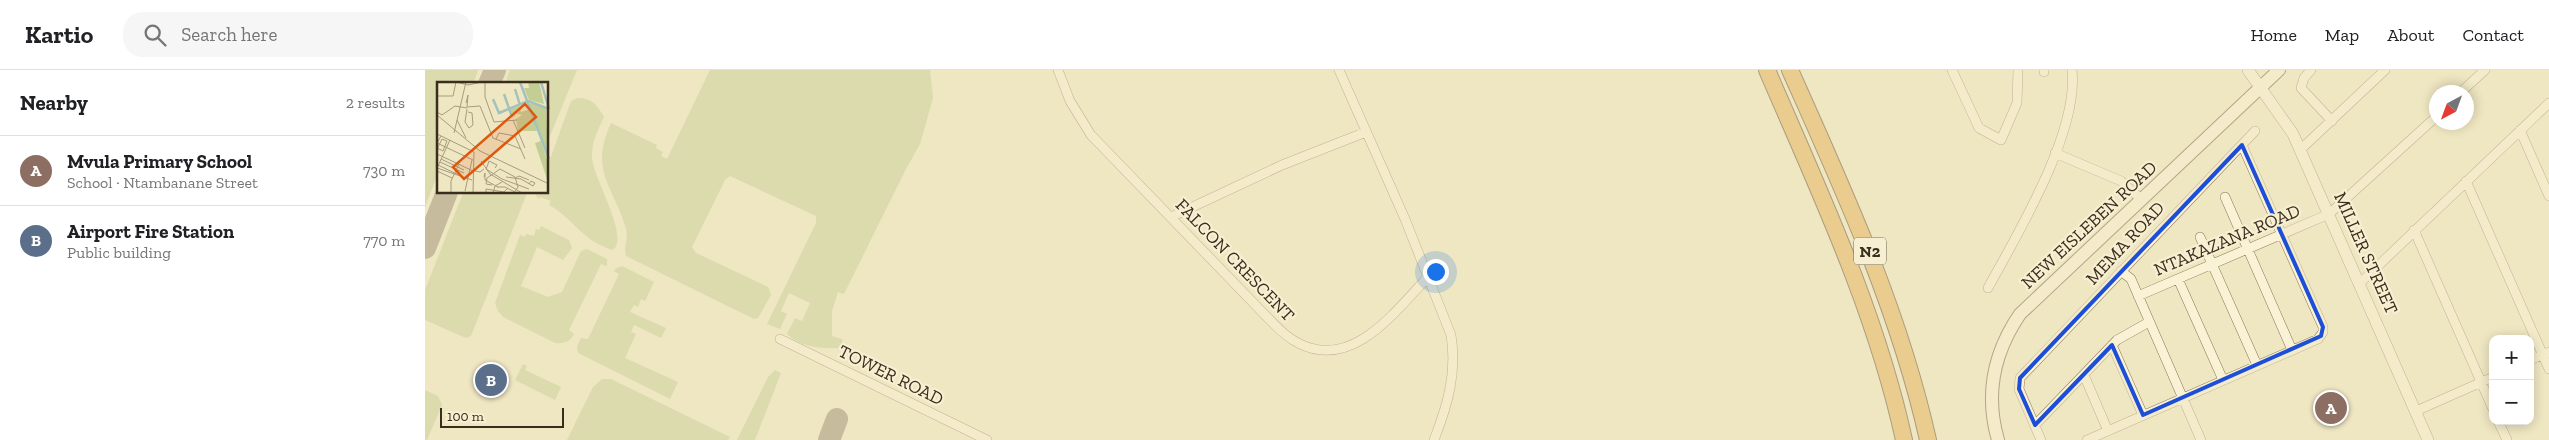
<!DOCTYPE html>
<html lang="en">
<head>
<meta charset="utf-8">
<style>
	:root { --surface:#fff; --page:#f6f6f6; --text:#202124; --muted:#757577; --line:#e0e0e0; --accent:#1a73e8 }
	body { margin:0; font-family:"Zilla Slab",serif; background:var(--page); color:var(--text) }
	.controls { position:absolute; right:15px; bottom:15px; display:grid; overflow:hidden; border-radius:10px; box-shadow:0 2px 12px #0003 }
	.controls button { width:45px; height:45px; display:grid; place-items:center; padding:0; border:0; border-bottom:1px solid var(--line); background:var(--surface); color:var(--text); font:25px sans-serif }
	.compass { position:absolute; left:2004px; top:15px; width:45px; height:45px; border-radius:50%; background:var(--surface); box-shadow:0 2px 12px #0003; rotate:221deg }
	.scale { position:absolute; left:15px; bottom:12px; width:124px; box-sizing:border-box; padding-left:5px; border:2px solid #392d1d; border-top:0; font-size:14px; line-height:18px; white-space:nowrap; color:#392d1d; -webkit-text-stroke:4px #f7efd2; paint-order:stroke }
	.you { position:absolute; left:1010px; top:201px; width:18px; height:18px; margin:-12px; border:4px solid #fff; border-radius:50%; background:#1a73e8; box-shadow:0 0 0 8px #1a73e833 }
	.badge { display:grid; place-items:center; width:32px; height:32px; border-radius:50%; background:var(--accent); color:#fff; font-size:16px; font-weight:700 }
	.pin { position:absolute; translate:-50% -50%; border:2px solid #fff; box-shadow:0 1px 5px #0006 }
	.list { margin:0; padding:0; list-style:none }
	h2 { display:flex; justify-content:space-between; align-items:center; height:65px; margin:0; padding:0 20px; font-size:21px }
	h2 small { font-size:16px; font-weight:400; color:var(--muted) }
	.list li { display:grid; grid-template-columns:32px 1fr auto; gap:15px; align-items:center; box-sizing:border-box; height:70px; padding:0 20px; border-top:1px solid var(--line) }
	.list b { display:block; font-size:19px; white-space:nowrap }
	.list p { margin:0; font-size:16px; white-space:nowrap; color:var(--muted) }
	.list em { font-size:16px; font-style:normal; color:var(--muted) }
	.icon { flex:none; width:28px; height:28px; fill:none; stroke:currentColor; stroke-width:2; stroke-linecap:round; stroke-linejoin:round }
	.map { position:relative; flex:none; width:2124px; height:370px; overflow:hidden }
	header { display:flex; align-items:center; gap:30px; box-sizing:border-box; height:70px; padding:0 25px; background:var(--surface); border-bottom:1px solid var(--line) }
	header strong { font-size:24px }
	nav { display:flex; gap:28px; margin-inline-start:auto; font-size:18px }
	.search { width:350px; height:45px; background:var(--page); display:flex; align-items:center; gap:12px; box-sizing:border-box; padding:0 18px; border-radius:20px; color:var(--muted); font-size:19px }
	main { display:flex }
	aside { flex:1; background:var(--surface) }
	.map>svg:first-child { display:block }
</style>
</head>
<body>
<header>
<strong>Kartio</strong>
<div class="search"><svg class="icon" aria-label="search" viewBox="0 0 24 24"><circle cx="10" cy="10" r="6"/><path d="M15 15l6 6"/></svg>Search here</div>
<nav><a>Home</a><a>Map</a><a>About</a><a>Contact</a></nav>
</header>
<main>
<aside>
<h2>Nearby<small>2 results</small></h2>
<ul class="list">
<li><span class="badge" style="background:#8d6e63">A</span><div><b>Mvula Primary School</b><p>School · Ntambanane Street</p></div><em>730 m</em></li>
<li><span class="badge" style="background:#5c6f8a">B</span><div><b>Airport Fire Station</b><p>Public building</p></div><em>770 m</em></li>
</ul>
</aside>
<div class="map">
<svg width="2124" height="370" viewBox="0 0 2124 370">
	<rect width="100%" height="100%" fill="#efe6c2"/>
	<path fill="#c3ce95" d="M0 0H53L48 14H14V101L0 137Z
		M85 0H152L123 71 122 14H80Z
		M285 0H505L508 28 495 74 481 99 419 224 413 222 407 241V266L417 269 418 276 415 278C397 279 375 277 362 264L370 248 377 251 385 233 364 223 356 241 362 244 355 259 342 254 391 153V146L305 106 300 110 267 177 271 183 343 217 346 225 333 248 329 249 201 186C198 177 204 169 201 159 188 114 164 102 186 53L232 75 231 78 238 82 236 86 242 89Z
		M152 28C166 27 173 36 179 47 173 60 166 73 167 88 168 108 205 167 188 180 157 171 149 149 124 135L126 131 115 127 114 129 111 126 112 123 122 122 123 95 146 31Z
		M38 123H102L46 266 41 268 0 250V220Z
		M116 156 144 170 147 178 138 190 112 177 96 216 123 227 137 222 156 181 162 179 182 189V196L176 194 144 260 149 264C145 272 138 274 130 273L78 247 73 241 70 233 95 165 100 167 101 164 109 166 111 159 114 160Z
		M197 196 229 212 220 231 216 229 213 237 209 235 205 242 241 258 236 268 209 255 206 262 211 264 200 288 253 312 245 329 153 283 152 276 156 268 163 269 194 204 189 201 190 199Z
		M98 294 102 296 100 300 136 317 130 330 90 310Z
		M350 300 356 303 330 370H312L343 307Z
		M177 309H186L305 367 303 370H142L168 317Z
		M0 320 13 326 17 335 2 370H0Z"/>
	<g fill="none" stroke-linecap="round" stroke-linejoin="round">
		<path stroke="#948a70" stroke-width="22" d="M64 14 70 0
			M0 178 22 122
			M404 370 412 349"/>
		<g stroke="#8a7758" stroke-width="10">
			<path id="minor" d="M633 0 645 31 666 65 842 247C852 257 862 268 875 274 929 300 971 240 1004 206
				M914 0 980 149 1026 265C1032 303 1023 334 1009 370
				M1527 0 1554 58 1576 70 1592 33 1593 0
				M1886 0 1879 8 1876 18 1907 51
				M1619 2V0
				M2036 22 2060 0
				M2095 60 2124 126
				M1875 80 1960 0
				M1630 83 1696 111 1716 129
				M2041 111 2124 299
				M1800 127 1867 280
				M746 147 857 95 941 62
				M1989 160 2068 339
				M1775 167 1832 295
				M1696 201 1706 209 1776 370
				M1753 209 1798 310
				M1935 213 2124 33
				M1563 218C1593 163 1654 62 1647 0
				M1713 226 1904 144 2012 46
				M355 269 562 370
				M1687 275 1718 345
				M2105 290 2124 282
				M1659 305 1683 361
				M1991 341 2068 307
				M2073 351 2082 370
				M1610 355 1692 270 1724 252
				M1616 370 1594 319 1595 308 1830 61
				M1662 370 1893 269 1898 262V257L1817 75"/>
		</g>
		<g stroke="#8a7758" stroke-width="12">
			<path id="tertiary" d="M1823 0 1868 64 2003 370"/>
		</g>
		<g stroke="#6c583c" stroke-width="14">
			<path id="secondary" d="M1573 370C1560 325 1569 282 1595 244L1854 0"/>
		</g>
		<g stroke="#57442d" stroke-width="18">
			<path id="motorway" d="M1342 0C1394 121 1451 241 1479 370
				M1365 0C1419 121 1474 240 1503 370"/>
		</g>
		<use href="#minor" stroke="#faf2d5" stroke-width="9"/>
		<use href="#tertiary" stroke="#faf2d5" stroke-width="11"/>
		<use href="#secondary" stroke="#faf2d5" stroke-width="12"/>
		<use href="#motorway" stroke="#e2ae4f" stroke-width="16"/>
	</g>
	<path d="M0 0H2124V370H0ZM1817 75 1898 257 1896 266 1718 345 1687 275 1610 355 1594 319 1595 308Z" fill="#efe6c2" fill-opacity=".55" fill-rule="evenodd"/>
	<path fill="none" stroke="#1d4ed8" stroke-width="4" stroke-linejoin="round" d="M1817 75 1898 257 1896 266 1718 345 1687 275 1610 355 1594 319 1595 308Z"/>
	<g text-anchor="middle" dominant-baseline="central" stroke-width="4.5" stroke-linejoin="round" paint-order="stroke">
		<rect fill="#f7efd2" stroke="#726753" stroke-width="1" x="1429" y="167.5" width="32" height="27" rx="4"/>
		<g font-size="16" font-weight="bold" fill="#392d1d">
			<text x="1445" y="181">N2</text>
		</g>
		<g font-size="18" fill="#392d1d" stroke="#f7efd2">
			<text transform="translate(1664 155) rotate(-43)">NEW EISLEBEN ROAD</text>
			<text transform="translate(1802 170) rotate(-23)">NTAKAZANA ROAD</text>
			<text transform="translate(1700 173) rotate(-47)">MEMA ROAD</text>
			<text transform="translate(1941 183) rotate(66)">MILLER STREET</text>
			<text transform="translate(810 190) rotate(46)">FALCON CRESCENT</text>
			<text transform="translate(466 305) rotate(26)">TOWER ROAD</text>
		</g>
	</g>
	<g transform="translate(12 12)">
		<rect width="111" height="111" fill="#efe6c2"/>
		<path d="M91 0H102L107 22 92 18 87 6H92ZM94 21 109 26 111 74 92 23ZM88 22 83 25 84 30 93 27 100 49H81L79 37 85 33 78 31V35L73 28ZM104 59 111 80V100L98 61Z" fill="#c3ce95"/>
		<path fill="none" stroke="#a4c2bc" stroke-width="2.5" d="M83 0 112 77M104 0 112 27M78 7 83 23M67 12 75 35M56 17 62 31 91 19M91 19 112 27"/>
		<path fill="none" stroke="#a69c80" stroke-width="1" d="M19 0 31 3 45 0M48 0V15L57 40 80 38M0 14H16L19 0M29 21 31 13 30 25M30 25 43 24 56 56 84 67M30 27 28 40 32 46 36 43M0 30 5 33 18 24 30 26M31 30 35 31 36 43M0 33 43 69 112 102M20 38 29 56M76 38 88 66M17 51 29 0M0 52 37 70 36 111M4 54 0 61 36 78M59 57 62 51 78 54 88 77M0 67 5 57 10 59 6 69 0 66M0 72 34 88 43 90 47 87M4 77 27 88M44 79 53 92 85 111M3 80 27 91M51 82 49 87 65 97 92 107M51 82 52 79 60 83 58 86M1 83 26 95M0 86 35 98M0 86 13 58M0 89 15 96M47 95 48 91V98L61 105M69 95 84 97 96 104 98 101 94 99 92 102M78 96 82 94 92 98M55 103 49 102 50 96 63 87 78 95 81 105 77 111M60 105H68L78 110M28 109 35 78M14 110V99L22 82M1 111H46M49 111V107L67 110 71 106M56 111 58 104 65 100"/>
		<path fill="#df570d" fill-opacity="0.15" stroke="#df570d" stroke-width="2.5" d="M88 22 99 35 27 97 16 85Z"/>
		<rect width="111" height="111" fill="none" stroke="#392d1d" stroke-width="2.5"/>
	</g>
</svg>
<div class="controls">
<button>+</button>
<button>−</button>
</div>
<svg class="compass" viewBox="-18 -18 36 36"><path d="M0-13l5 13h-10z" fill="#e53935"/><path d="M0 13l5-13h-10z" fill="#757577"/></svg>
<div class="scale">100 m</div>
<div class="you"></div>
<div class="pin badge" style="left:1906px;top:338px;background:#8d6e63">A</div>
<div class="pin badge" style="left:66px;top:310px;background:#5c6f8a">B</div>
</div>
</main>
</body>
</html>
